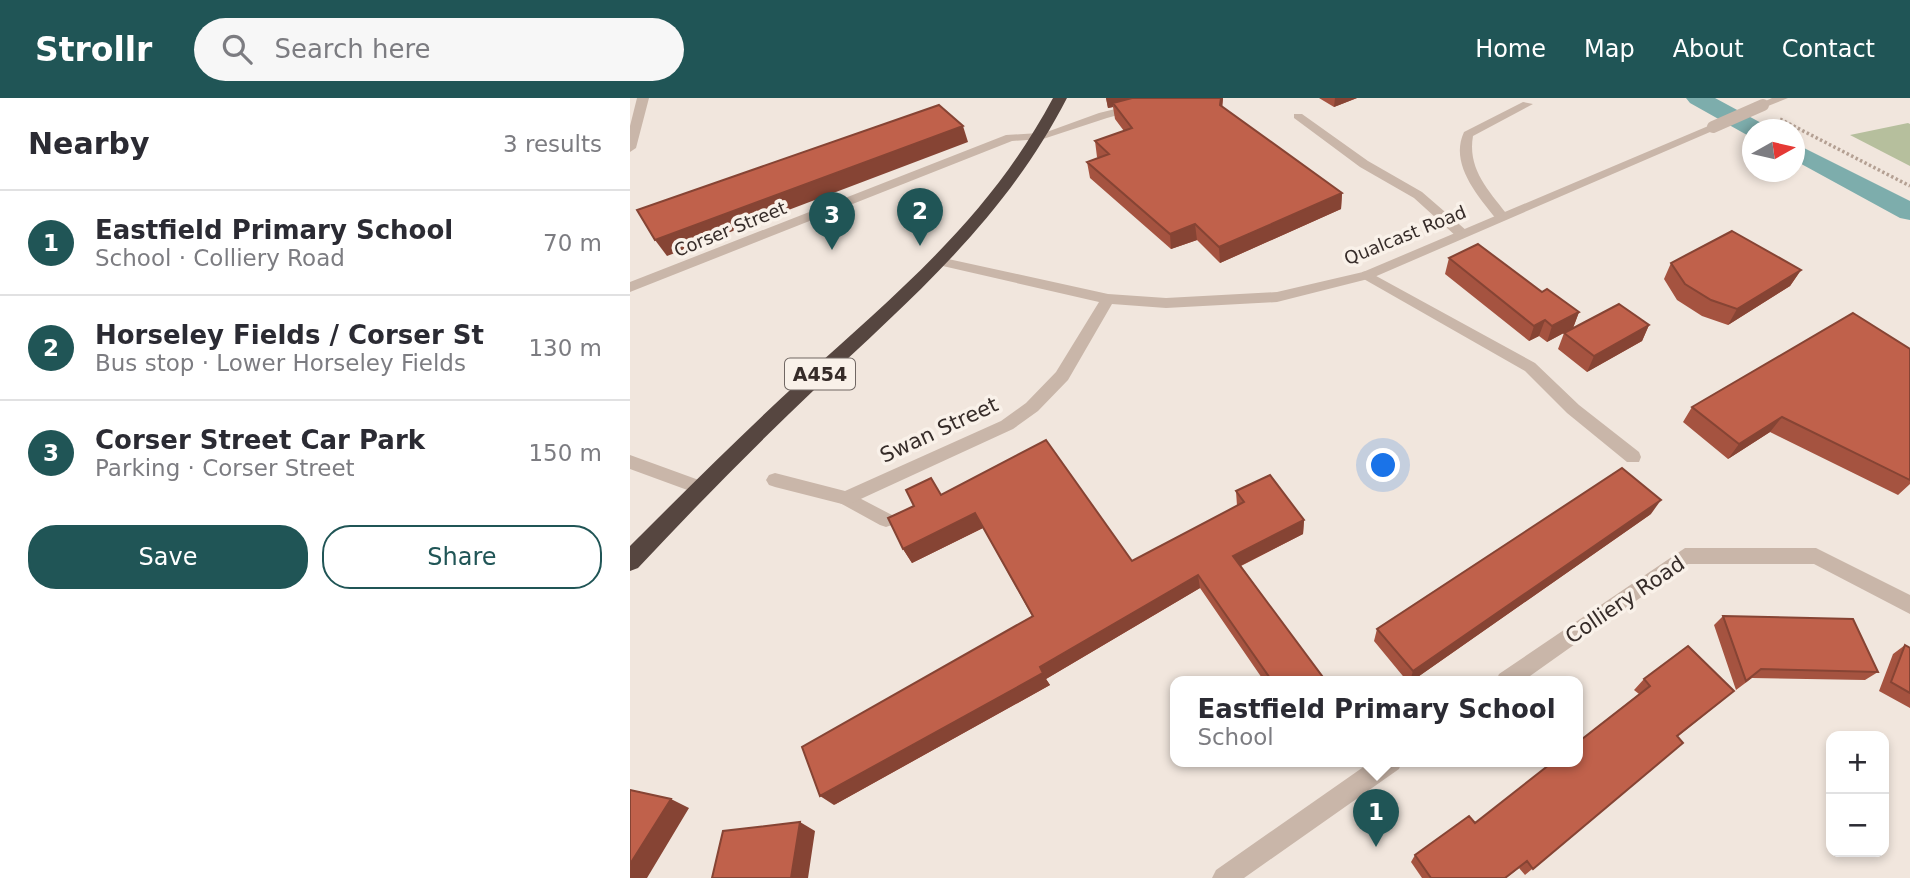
<!DOCTYPE html>
<html lang="en">
<head>
<meta charset="utf-8">
<style>
	:root { --surface:#fff; --page:#f7f7f7; --text:#2b2b33; --muted:#7c7c81; --line:#e1e1e2; --accent:#205556 }
	body { margin:0; font-family:"DejaVu Sans",sans-serif; background:var(--page); color:var(--text) }
	.controls { position:absolute; right:21px; bottom:21px; display:grid; overflow:hidden; border-radius:14px; box-shadow:0 4px 10px #0003 }
	.controls button { width:63px; height:63px; display:grid; place-items:center; padding:0; border:0; border-bottom:2px solid var(--line); background:var(--surface); color:var(--text); font:35px sans-serif }
	.compass { position:absolute; left:1112px; top:21px; width:63px; height:63px; border-radius:50%; background:var(--surface); box-shadow:0 4px 10px #0003; rotate:82deg }
	.you { position:absolute; left:754px; top:368px; width:24px; height:24px; margin:-18px; border:5px solid #fff; border-radius:50%; background:#1a73e8; box-shadow:0 0 0 10px #1a73e833 }
	.badge { display:grid; place-items:center; width:46px; height:46px; border-radius:50%; background:var(--accent); color:#fff; font-size:23px; font-weight:700 }
	.pin { position:absolute; translate:-50% -58px; filter:drop-shadow(0 2px 4px #0008) }
	.pin::after { content:''; position:absolute; top:37px; width:24px; height:21px; background:inherit; clip-path:polygon(0 0,100% 0,50% 100%) }
	.popup { position:absolute; left:540px; top:578px; width:413px; height:91px; box-sizing:border-box; display:grid; place-content:center; border-radius:14px; background:var(--surface); filter:drop-shadow(0 2px 5px #0005); font-size:23px; white-space:nowrap; color:var(--muted) }
	.popup b { font-size:26px; color:var(--text) }
	.popup::after { content:''; position:absolute; left:50%; top:100%; margin-left:-14px; border:14px solid transparent; border-top-color:var(--surface) }
	.list { margin:0; padding:0; list-style:none }
	h2 { display:flex; justify-content:space-between; align-items:center; height:91px; margin:0; padding:0 28px; font-size:30px }
	h2 small { font-size:23px; font-weight:400; color:var(--muted) }
	.list li { display:grid; grid-template-columns:46px 1fr auto; gap:21px; align-items:center; box-sizing:border-box; height:105px; padding:0 28px; border-top:2px solid var(--line) }
	.list b { display:block; font-size:26px; white-space:nowrap }
	.list p { margin:0; font-size:23px; white-space:nowrap; color:var(--muted) }
	.list em { font-size:23px; font-style:normal; color:var(--muted) }
	.actions { display:flex; gap:14px; padding:21px 28px }
	.actions a { flex:1; padding:16px 0; border:2px solid var(--accent); border-radius:28px; text-align:center; font-size:24px; color:var(--accent) }
	.actions .main { background:var(--accent); color:#fff }
	.icon { flex:none; width:38px; height:38px; fill:none; stroke:currentColor; stroke-width:2; stroke-linecap:round; stroke-linejoin:round }
	.map { position:relative; flex:none; width:1280px; height:780px; overflow:hidden }
	header { display:flex; align-items:center; gap:42px; box-sizing:border-box; height:98px; padding:0 35px; background:var(--accent); color:#fff }
	header strong { font-size:33px }
	nav { display:flex; gap:38px; margin-inline-start:auto; font-size:24px }
	.search { width:490px; height:63px; background:var(--page); display:flex; align-items:center; gap:18px; box-sizing:border-box; padding:0 24px; border-radius:38px; color:var(--muted); font-size:26px }
	main { display:flex }
	aside { flex:1; background:var(--surface) }
	.map>svg:first-child { display:block }
</style>
</head>
<body>
<header>
<strong>Strollr</strong>
<div class="search"><svg class="icon" aria-label="search" viewBox="0 0 24 24"><circle cx="10" cy="10" r="6"/><path d="M15 15l6 6"/></svg>Search here</div>
<nav><a>Home</a><a>Map</a><a>About</a><a>Contact</a></nav>
</header>
<main>
<aside>
<h2>Nearby<small>3 results</small></h2>
<ul class="list">
<li><span class="badge">1</span><div><b>Eastfield Primary School</b><p>School · Colliery Road</p></div><em>70 m</em></li>
<li><span class="badge">2</span><div><b>Horseley Fields / Corser St</b><p>Bus stop · Lower Horseley Fields</p></div><em>130 m</em></li>
<li><span class="badge">3</span><div><b>Corser Street Car Park</b><p>Parking · Corser Street</p></div><em>150 m</em></li>
</ul>
<div class="actions"><a class="main">Save</a><a>Share</a></div>
</aside>
<div class="map">
<svg width="1280" height="780" viewBox="0 0 1280 780">
	<rect width="100%" height="100%" fill="#f1e6dd"/>
	<path fill="#b6bf9d" d="M1280 26V68L1220 37 1278 25Z"/>
	<g fill="none" stroke-linecap="round" stroke-linejoin="round">
		<path fill="#7dadac" fill-rule="evenodd" d="M1056 0H1085L1135 27 1138 32H1122V38L1117 37 1060 5Z
			M1164 45 1280 103V122L1270 120 1164 62Z"/>
		<path stroke="#b4a093" stroke-width="3.5" stroke-dasharray="2.5 2.5" stroke-linecap="butt" d="M1150 21 1280 88"/>
		<path fill="#c9b6a9" fill-rule="evenodd" d="M530 0H550L477 20 413 41 403 39 469 15Z
			M893 4 903 6 843 38C837 72 860 94 879 119L872 123 867 122C848 98 819 66 834 34Z
			M664 16H672L738 63 792 94 837 133V139H827L784 100 730 69 664 20Z
			M737 173 905 265 949 307 1009 354 1011 359 1009 364H997L937 315 895 273 732 180V174Z
			M216 393 262 417 265 422 262 427 256 429 250 427 210 405 207 400 210 395Z"/>
		<path fill="#c9b6a9" fill-rule="evenodd" d="M7 0H19L6 50 0 54V28Z
			M1142 0H1158L1133 10 1127 7Z
			M1083 26 1089 29 1087 31 742 180 647 204 536 210 482 206 438 282 408 313 383 331 222 405 216 407 145 389 139 387 136 382 139 377 145 375 215 393 371 323 396 305 426 274 469 204 304 166V160L309 159 478 196 536 200 647 194 733 174Z
			M409 35 415 39 413 41 382 43 0 194V184L376 37Z
			M0 357 77 385 80 390 77 395 71 397 0 371Z
			M1055 450H1186L1280 497V516L1184 466H1058L893 583H866L869 576Z
			M742 663H772L769 671 614 780H582L586 772Z"/>
		<path fill="#564640" fill-rule="evenodd" d="M423 0H437C374 122 282 200 184 292 124 349 65 409 8 470L0 473V448C56 392 112 336 171 282 270 192 359 120 423 0Z"/>
		<path stroke="#c9b6a9" stroke-width="12" d="M1083 29 1133 7"/>
	</g>
	<path fill="#a55340" d="M476 0H593L592 9 712 95 711 111 590 165 567 142 541 151 460 80 457 64 469 60 467 59 465 43 494 33 485 21 483 9 478 10Z
		M689 0H727L704 9Z
		M819 160 912 194 949 214 943 230 917 244 909 238 899 243 815 176Z
		M1041 165 1171 172 1160 188 1098 227 1072 218 1047 202 1034 181Z
		M1019 227 1012 243 957 274 928 251 934 235Z
		M1280 251V386L1268 397 1140 334 1098 361 1053 324 1062 309Z
		M606 393 674 422 673 436 611 468 695 583H634L570 490 416 581 420 587 204 707 402 518 353 430 282 465 273 451 311 397 502 463 607 408Z
		M1021 416 782 583H777L744 543 747 531Z
		M1093 518 1248 574 1235 582 1122 580 1106 592 1084 527Z
		M1275 547 1280 550V610L1249 593 1263 556Z
		M1014 581 1092 603 1047 639 1053 645 895 777 889 770 876 780H792L781 764 785 757 845 725 1009 596 1004 592Z"/>
	<path fill="#864434" d="M476 0H519L483 5V9L478 10Z
		M591 0H593L591 22 590 7Z
		M705 0H727L704 9Z
		M333 28 338 44 37 158 25 142Z
		M712 95 711 111 590 165 589 149Z
		M565 126 567 142 541 151 540 136Z
		M1171 172 1160 188 1098 227 1107 211Z
		M949 214 943 230 917 244 922 228Z
		M915 222 909 238 899 243 904 228Z
		M1019 227 1012 243 957 274 964 258Z
		M1152 319 1140 334 1098 361 1109 346Z
		M1031 402 1021 416 782 583H780L783 573Z
		M345 415 353 430 282 465 273 451Z
		M674 422 673 436 604 471 603 458Z
		M568 477 570 490 416 581 420 587 204 707 190 698Z
		M41 701 59 710 17 780H0V766Z
		M170 724 185 733 178 780H161Z"/>
	<path fill="#c0614b" stroke="#864434" stroke-width="2" d="M502 0H591L590 7 712 95 589 149 565 126 540 136 457 64 479 56 465 43 502 30 483 5Z
		M309 7 333 28 25 142 7 112Z
		M1102 133 1171 172 1107 211 1081 202 1055 186 1041 165Z
		M848 146 912 194 917 191 949 214 922 228 915 222 904 228 819 160Z
		M989 206 1019 227 964 258 934 235Z
		M1223 215 1280 251V382L1152 319 1109 346 1062 309Z
		M416 342 502 463 614 404 606 393 640 377 674 422 603 458 695 582 693 583H642L568 477 410 569 413 575 190 698 172 649 403 518 345 415 273 451 258 420 284 408 276 392 301 380 311 397Z
		M992 370 1031 402 783 573 747 531Z
		M1093 518 1223 521 1248 574 1131 571 1116 583Z
		M1275 547 1280 550V595L1261 584Z
		M1058 548 1104 593 1047 638 1053 645 903 771 897 763 875 780H801L785 757 839 718 845 725 924 663H947V645L1020 588 1014 581Z
		M0 692 41 701 0 766Z
		M170 724 161 780H82L93 733Z"/>
	<g text-anchor="middle" dominant-baseline="central" stroke-width="7" stroke-linejoin="round" paint-order="stroke">
		<g font-size="18" fill="#362c29" stroke="#f9f1e9">
			<text transform="translate(100 131) rotate(-22)">Corser Street</text>
			<text transform="translate(775 137) rotate(-22)">Qualcast Road</text>
		</g>
		<rect fill="#f9f1e9" stroke="#706763" stroke-width="2" x="155" y="260.5" width="70" height="31" rx="5"/>
		<g font-size="19" font-weight="bold" fill="#362c29">
			<text x="190" y="276">A454</text>
		</g>
		<g font-size="21" fill="#362c29" stroke="#f9f1e9">
			<text transform="translate(309 332) rotate(-25)">Swan Street</text>
			<text transform="translate(995 502) rotate(-34)">Colliery Road</text>
		</g>
	</g>
</svg>
<div class="controls">
<button>+</button>
<button>−</button>
</div>
<svg class="compass" viewBox="-18 -18 36 36"><path d="M0-13l5 13h-10z" fill="#e53935"/><path d="M0 13l5-13h-10z" fill="#7c7c81"/></svg>
<div class="you"></div>
<div class="pin badge" style="left:746px;top:749px">1</div>
<div class="popup"><b>Eastfield Primary School</b>School</div>
<div class="pin badge" style="left:290px;top:148px">2</div>
<div class="pin badge" style="left:202px;top:152px">3</div>
</div>
</main>
</body>
</html>
